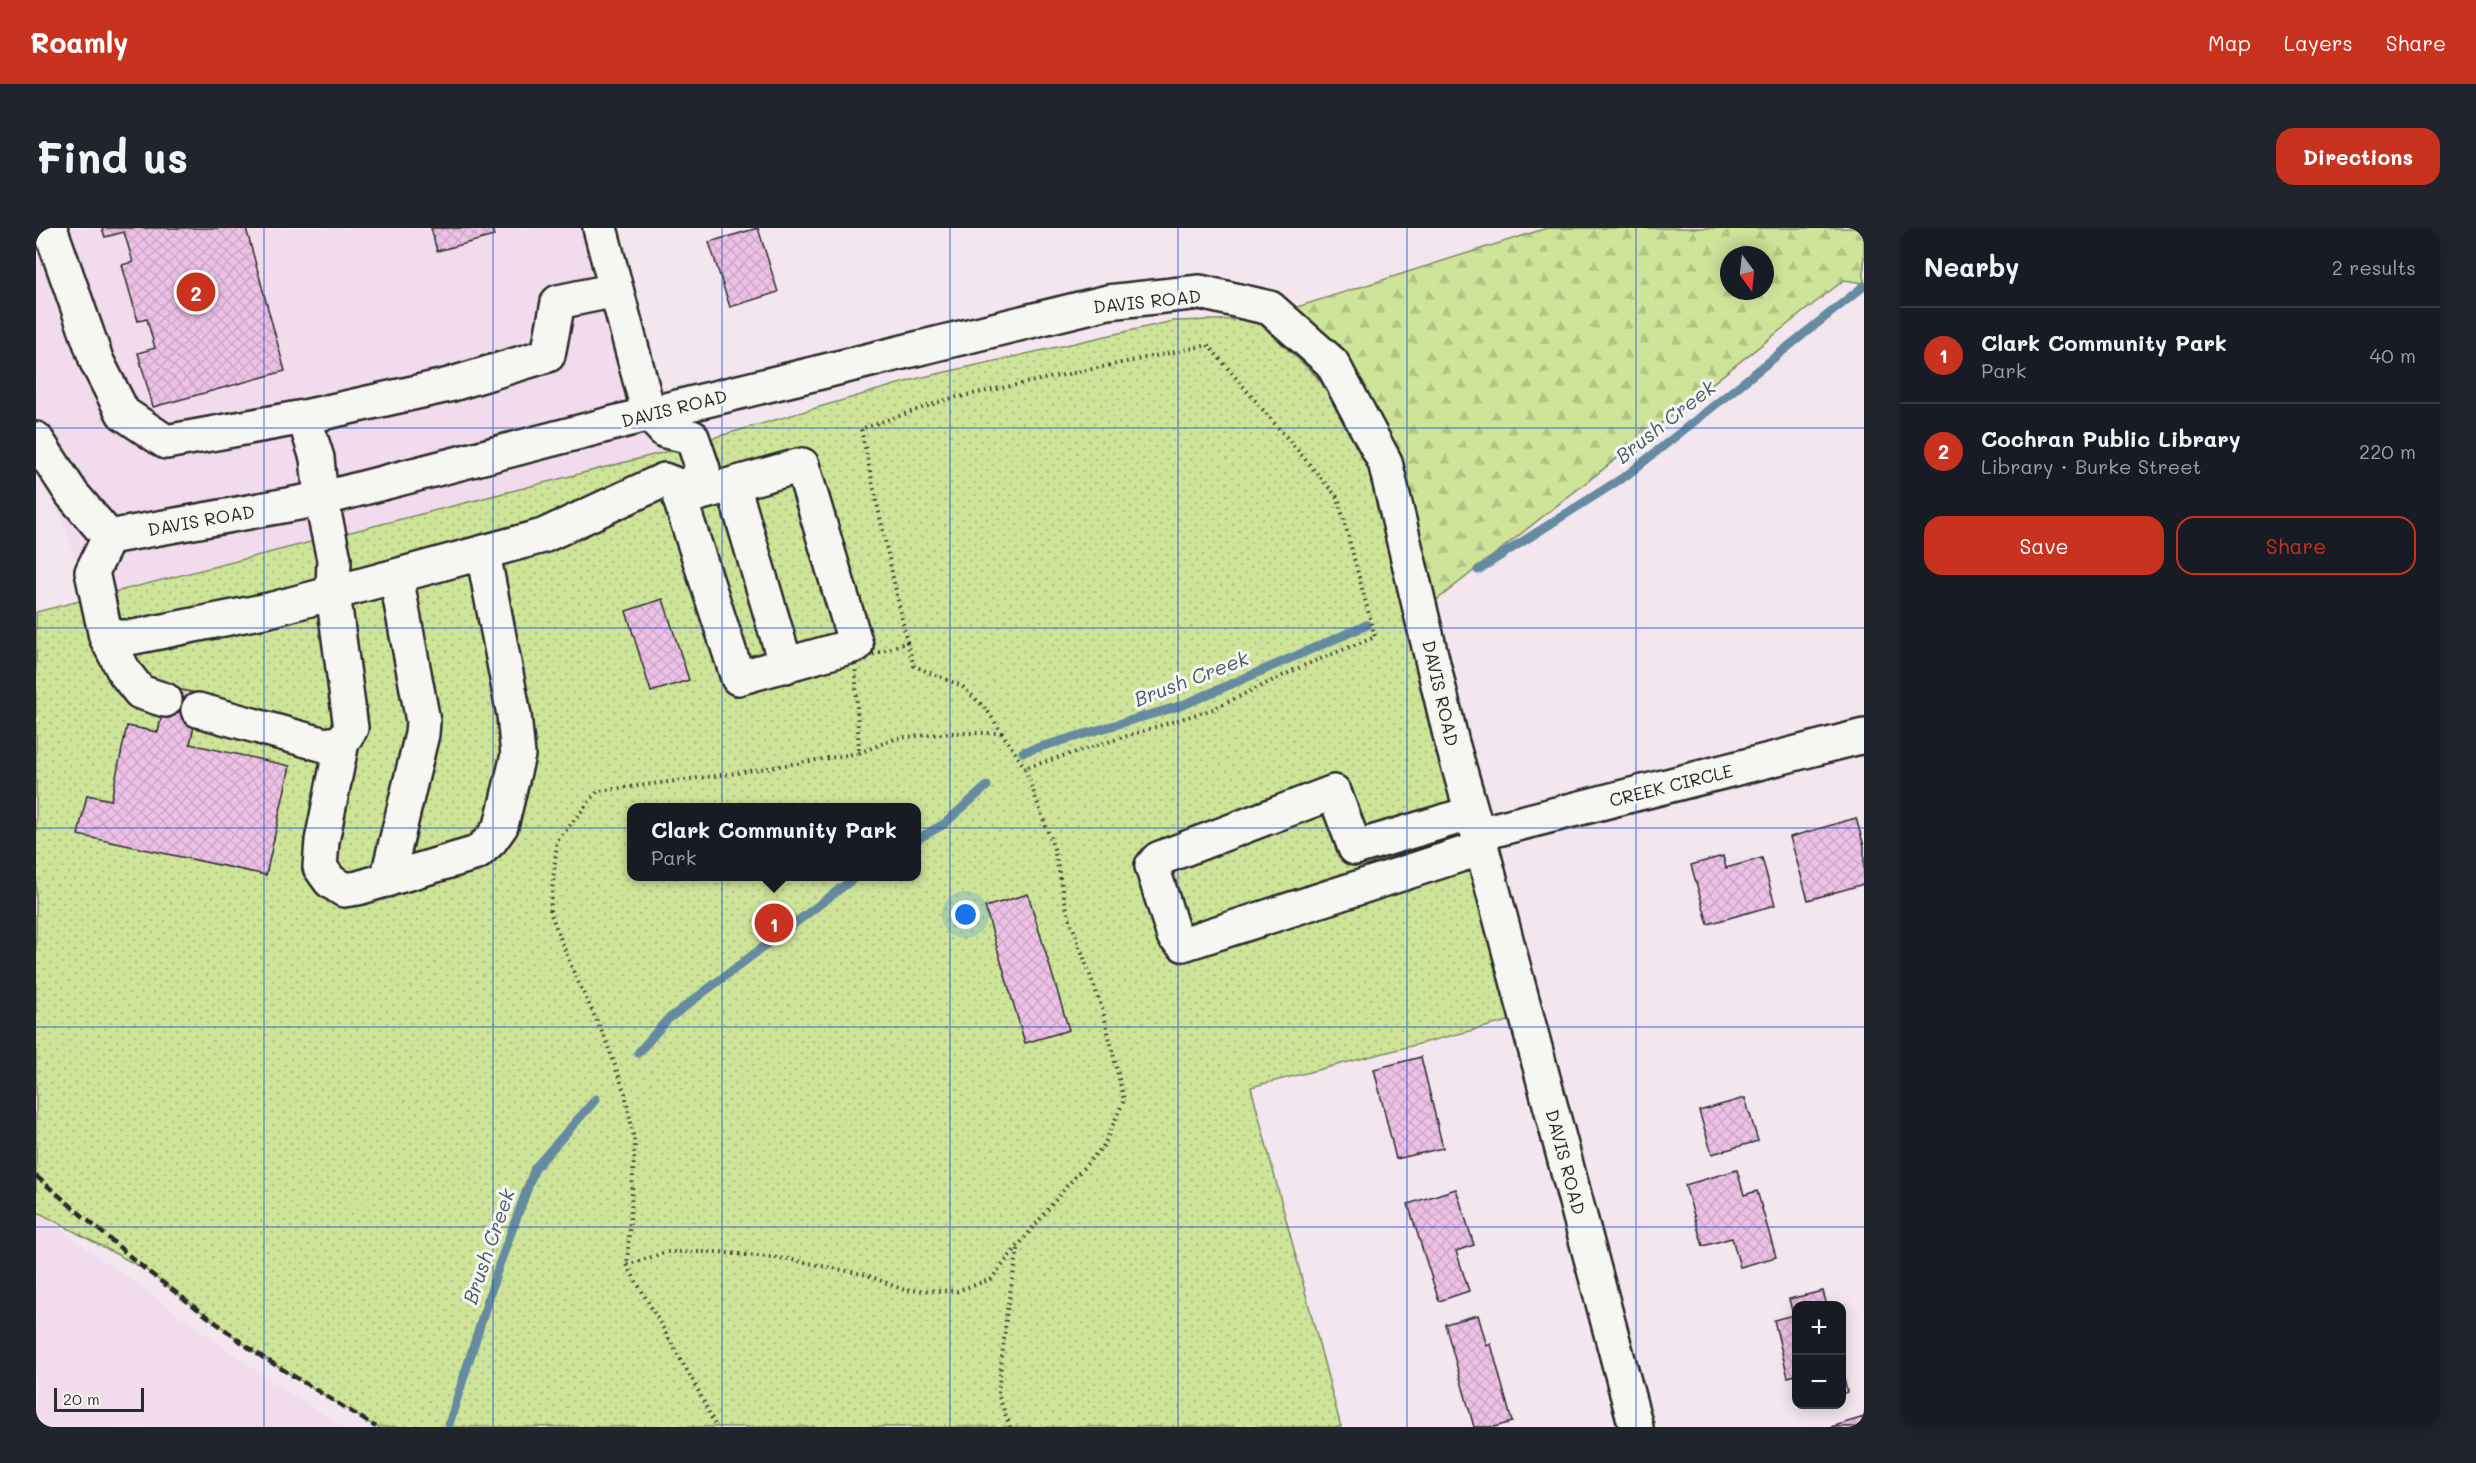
<!DOCTYPE html>
<html lang="en">
<head>
<meta charset="utf-8">
<style>
	:root { --surface:#171b24; --page:#20242c; --text:#f1f3f6; --muted:#9ea1a6; --line:#363941; --accent:#c8321e }
	body { margin:0; font-family:Mali,sans-serif; background:var(--page); color:var(--text) }
	.controls { position:absolute; right:18px; bottom:18px; display:grid; overflow:hidden; border-radius:12px; box-shadow:0 3px 15px #0003 }
	.controls button { width:54px; height:54px; display:grid; place-items:center; padding:0; border:0; border-bottom:2px solid var(--line); background:var(--surface); color:var(--text); font:30px sans-serif }
	.compass { position:absolute; left:1684px; top:18px; width:54px; height:54px; border-radius:50%; background:var(--surface); box-shadow:0 3px 15px #0003; rotate:165deg }
	.scale { position:absolute; left:18px; bottom:15px; width:90px; box-sizing:border-box; padding-left:6px; border:3px solid #2b2b2b; border-top:0; font-size:16px; line-height:21px; white-space:nowrap; color:#2b2b2b; -webkit-text-stroke:4px #f6f6f2; paint-order:stroke }
	.you { position:absolute; left:930px; top:687px; width:21px; height:21px; margin:-15px; border:4px solid #fff; border-radius:50%; background:#1a73e8; box-shadow:0 0 0 9px #1a73e833 }
	.badge { display:grid; place-items:center; width:39px; height:39px; border-radius:50%; background:var(--accent); color:#fff; font-size:20px; font-weight:700 }
	.pin { position:absolute; translate:-50% -50%; border:3px solid #fff; box-shadow:0 2px 6px #0006 }
	.popup { position:absolute; left:591px; top:575px; width:294px; height:78px; box-sizing:border-box; display:grid; place-content:center; border-radius:12px; background:var(--surface); filter:drop-shadow(0 2px 4px #0005); font-size:20px; white-space:nowrap; color:var(--muted) }
	.popup b { font-size:22px; color:var(--text) }
	.popup::after { content:''; position:absolute; left:50%; top:100%; margin-left:-12px; border:12px solid transparent; border-top-color:var(--surface) }
	.list { margin:0; padding:0; list-style:none }
	h2 { display:flex; justify-content:space-between; align-items:center; height:78px; margin:0; padding:0 24px; font-size:26px }
	h2 small { font-size:20px; font-weight:400; color:var(--muted) }
	.list li { display:grid; grid-template-columns:39px 1fr auto; gap:18px; align-items:center; box-sizing:border-box; height:96px; padding:0 24px; border-top:2px solid var(--line) }
	.list b { display:block; font-size:22px; white-space:nowrap }
	.list p { margin:0; font-size:20px; white-space:nowrap; color:var(--muted) }
	.list em { font-size:20px; font-style:normal; color:var(--muted) }
	.actions { display:flex; gap:12px; padding:18px 24px }
	.actions a { flex:1; padding:14px 0; border:2px solid var(--accent); border-radius:18px; text-align:center; font-size:21px; color:var(--accent) }
	.actions .main { background:var(--accent); color:#fff }
	.map { position:relative; flex:none; width:1828px; height:1199px; overflow:hidden; border-radius:18px }
	header { display:flex; align-items:center; gap:36px; box-sizing:border-box; height:84px; padding:0 30px; background:var(--accent); color:#fff }
	header strong { font-size:28px }
	nav { display:flex; gap:33px; margin-inline-start:auto; font-size:21px }
	.intro { display:flex; align-items:center; justify-content:space-between; box-sizing:border-box; height:144px; padding:0 36px }
	h1 { margin:0; font-size:42px }
	.button { padding:15px 27px; border-radius:18px; background:var(--accent); color:#fff; font-size:21px; font-weight:700 }
	main { display:flex; gap:36px; padding:0 36px }
	aside { flex:1; background:var(--surface); border-radius:18px; box-shadow:0 3px 15px #0003 }
	.map>svg:first-child { display:block }
</style>
</head>
<body>
<header>
<strong>Roamly</strong>
<nav><a>Map</a><a>Layers</a><a>Share</a></nav>
</header>
<div class="intro"><h1>Find us</h1><a class="button">Directions</a></div>
<main>
<div class="map">
<svg width="1828" height="1199" viewBox="0 0 1828 1199">
	<defs>
		<pattern id="forest-firs" width="22" height="20" patternUnits="userSpaceOnUse" patternTransform="scale(1.5)"><rect width="22" height="20" fill="#cde499"/><path d="M5 1l3.5 6h-7zM16 11l3.5 6h-7z" fill="#b0c484"/></pattern>
		<pattern id="park-dots" width="8" height="8" patternUnits="userSpaceOnUse" patternTransform="scale(1.5)"><rect width="8" height="8" fill="#cde499"/><path d="M2 2h.1M6 6h.1" fill="none" stroke="#b0c484" stroke-width="1.8" stroke-linecap="round"/></pattern>
		<pattern id="building-cross-hatch" width="8" height="8" patternUnits="userSpaceOnUse" patternTransform="scale(1.5)"><rect width="8" height="8" fill="#edc1e6"/><path d="M0 0l8 8M0 8l8-8" fill="none" stroke="#cba6c5"/></pattern>
	</defs>
	<rect width="100%" height="100%" fill="#f3e6ee"/>
	<filter id="ink" filterUnits="userSpaceOnUse"><feTurbulence type="fractalNoise" baseFrequency=".0167" numOctaves="2"/><feDisplacementMap in="SourceGraphic" scale="12" xChannelSelector="R" yChannelSelector="G"/><feConvolveMatrix kernelMatrix="1 2 1 2 8 2 1 2 1" color-interpolation-filters="sRGB"/></filter>
	<g filter="url(#ink)">
		<path fill="#f1dbec" d="M0 0H563L625 225 55 370 0 223Z
			M0 984 236 1154 308 1199H0Z"/>
		<path fill="url(#forest-firs)" stroke="#7c8862" stroke-width="1.5" fill-rule="evenodd" d="M1511 0H1828V55L1808 52 1398 374 1356 218 1220 92ZM1693 27H1729V63H1693Z"/>
		<path fill="url(#park-dots)" stroke="#7c8862" stroke-width="1.5" fill-rule="evenodd" d="M1220 91 1279 147 1349 234 1442 606 1508 784 1215 859 1305 1199H340L220 1125 110 1042 0 983V384L625 225 883 150 1137 93ZM596 580H880V648H596Z"/>
		<g fill="none" stroke-linecap="round" stroke-linejoin="round">
			<path stroke="#668ba0" stroke-width="9" d="M1442 342 1591 247 1828 58
				M987 524 1147 477 1331 397
				M880 612 908 596 951 558
				M602 825 631 792 821 648
				M413 1196 463 1037 499 940 560 871"/>
		</g>
		<path fill="url(#building-cross-hatch)" stroke="#2b2b2b" stroke-width="1.5" d="M66 0H210L249 143 117 179 102 125 119 120 111 91 102 93 86 37 97 34 88 4 69 9Z
			M395 0H456L458 8 401 23Z
			M722 0 742 64 694 79 673 14Z
			M627 371 653 452 615 464 590 383Z
			M132 459 165 466 154 516 254 538 230 647 42 607 51 567 75 572 91 498 122 504Z
			M1820 590 1828 618V656L1772 672 1754 609Z
			M1687 628 1690 640 1726 630 1739 677 1672 696 1655 637Z
			M992 666 1033 802 989 815 949 679Z
			M1385 829 1407 920 1360 931 1338 841Z
			M1709 870 1722 913 1676 926 1663 883Z
			M1701 942 1708 967 1721 963 1740 1029 1704 1039 1696 1010 1667 1018 1649 957Z
			M1420 961 1438 1017 1420 1023 1433 1063 1403 1073 1372 976Z
			M1787 1063 1791 1078H1760V1147L1752 1149 1738 1092 1757 1087 1753 1071Z
			M1442 1087 1451 1118 1455 1116 1476 1194 1458 1199H1438L1409 1096Z
			M1806 1141 1811 1164 1806 1166Z
			M1828 1189V1199H1795Z"/>
		<g fill="none" stroke-linecap="round" stroke-linejoin="round">
			<g stroke="#2b2b2b" stroke-width="38">
				<path id="minor" d="M14 0 61 134 87 185 130 214 268 189 281 230 285 271 298 331 297 365 233 382 98 409H70L56 344 73 309
					M564 0 613 186 629 203 656 209 667 241 651 261
					M268 189 413 157 512 127 522 74 580 62
					M0 211 36 266 73 309
					M766 237 820 417 702 450 644 271Z
					M697 257 750 438
					M73 309 285 271 613 186 1072 74 1164 64 1234 80 1296 135 1349 234 1416 515 1442 606 1600 1199
					M70 409 89 445 104 464 129 472
					M162 482 289 517 306 514 315 500 297 365 507 308 628 252 651 261 654 268
					M306 514 286 613 284 639 294 653 308 662 322 660 441 625 455 612 465 598 482 527 478 487 447 325
					M1436 585 1319 620 1298 564 1122 631 1116 638 1138 708 1147 716 1446 620
					M1442 606 1828 508
					M351 652 386 506 387 493 360 348"/>
			</g>
			<path stroke="#2b2b2b" stroke-width="4" stroke-dasharray="1.5 4.5" stroke-linecap="butt" d="M1172 117 1302 270 1339 409 1269 437 1177 481 989 540 1018 621 1032 686 1067 783 1088 872 1068 917 1031 958 955 1051 921 1063 868 1062 831 1047 752 1031 682 1024H631L591 1037 599 916 589 865 569 810 538 745 514 684 521 613 562 563 694 546 823 525 819 433 871 414 825 201 912 171Z
				M871 414 878 438 926 458 951 482 989 540
				M823 525 861 510 915 505H966
				M591 1037 661 1160 680 1199
				M974 1199 962 1166 971 1082 983 1016"/>
			<use href="#minor" stroke="#f6f6f2" stroke-width="33"/>
			<path stroke="#2b2b2b" stroke-width="4.5" stroke-dasharray="9 4.5" stroke-linecap="butt" d="M0 948 110 1042 220 1125 340 1199"/>
		</g>
	</g>
	<path fill="none" stroke="#1d4ed8" stroke-width="1.5" stroke-opacity="0.55" d="M228 0V1199M457 0V1199M686 0V1199M914 0V1199M1142 0V1199M1371 0V1199M1600 0V1199M0 200H1828M0 400H1828M0 600H1828M0 799H1828M0 999H1828"/>
	<g text-anchor="middle" dominant-baseline="central" stroke-width="6" stroke-linejoin="round" paint-order="stroke">
		<g font-size="18" fill="#2b2b2b" stroke="#f6f6f2">
			<text transform="translate(1111 73) rotate(-6)">DAVIS ROAD</text>
			<text transform="translate(638 180) rotate(-14)">DAVIS ROAD</text>
			<text transform="translate(165 292) rotate(-10)">DAVIS ROAD</text>
			<text transform="translate(1405 465) rotate(77)">DAVIS ROAD</text>
			<text transform="translate(1635 557) rotate(-14)">CREEK CIRCLE</text>
			<text transform="translate(1530 934) rotate(75)">DAVIS ROAD</text>
		</g>
		<g font-size="20" font-style="italic" fill="#485b66" stroke="#f6f6f2">
			<text transform="translate(1629 193) rotate(-38)">Brush Creek</text>
			<text transform="translate(1155 450) rotate(-21)">Brush Creek</text>
			<text transform="translate(452 1018) rotate(-71)">Brush Creek</text>
		</g>
	</g>
</svg>
<div class="controls">
<button>+</button>
<button>−</button>
</div>
<svg class="compass" viewBox="-18 -18 36 36"><path d="M0-13l5 13h-10z" fill="#e53935"/><path d="M0 13l5-13h-10z" fill="#9ea1a6"/></svg>
<div class="scale">20 m</div>
<div class="you"></div>
<div class="pin badge" style="left:738px;top:695px">1</div>
<div class="popup"><b>Clark Community Park</b>Park</div>
<div class="pin badge" style="left:160px;top:64px">2</div>
</div>
<aside>
<h2>Nearby<small>2 results</small></h2>
<ul class="list">
<li><span class="badge">1</span><div><b>Clark Community Park</b><p>Park</p></div><em>40 m</em></li>
<li><span class="badge">2</span><div><b>Cochran Public Library</b><p>Library · Burke Street</p></div><em>220 m</em></li>
</ul>
<div class="actions"><a class="main">Save</a><a>Share</a></div>
</aside>
</main>
</body>
</html>
